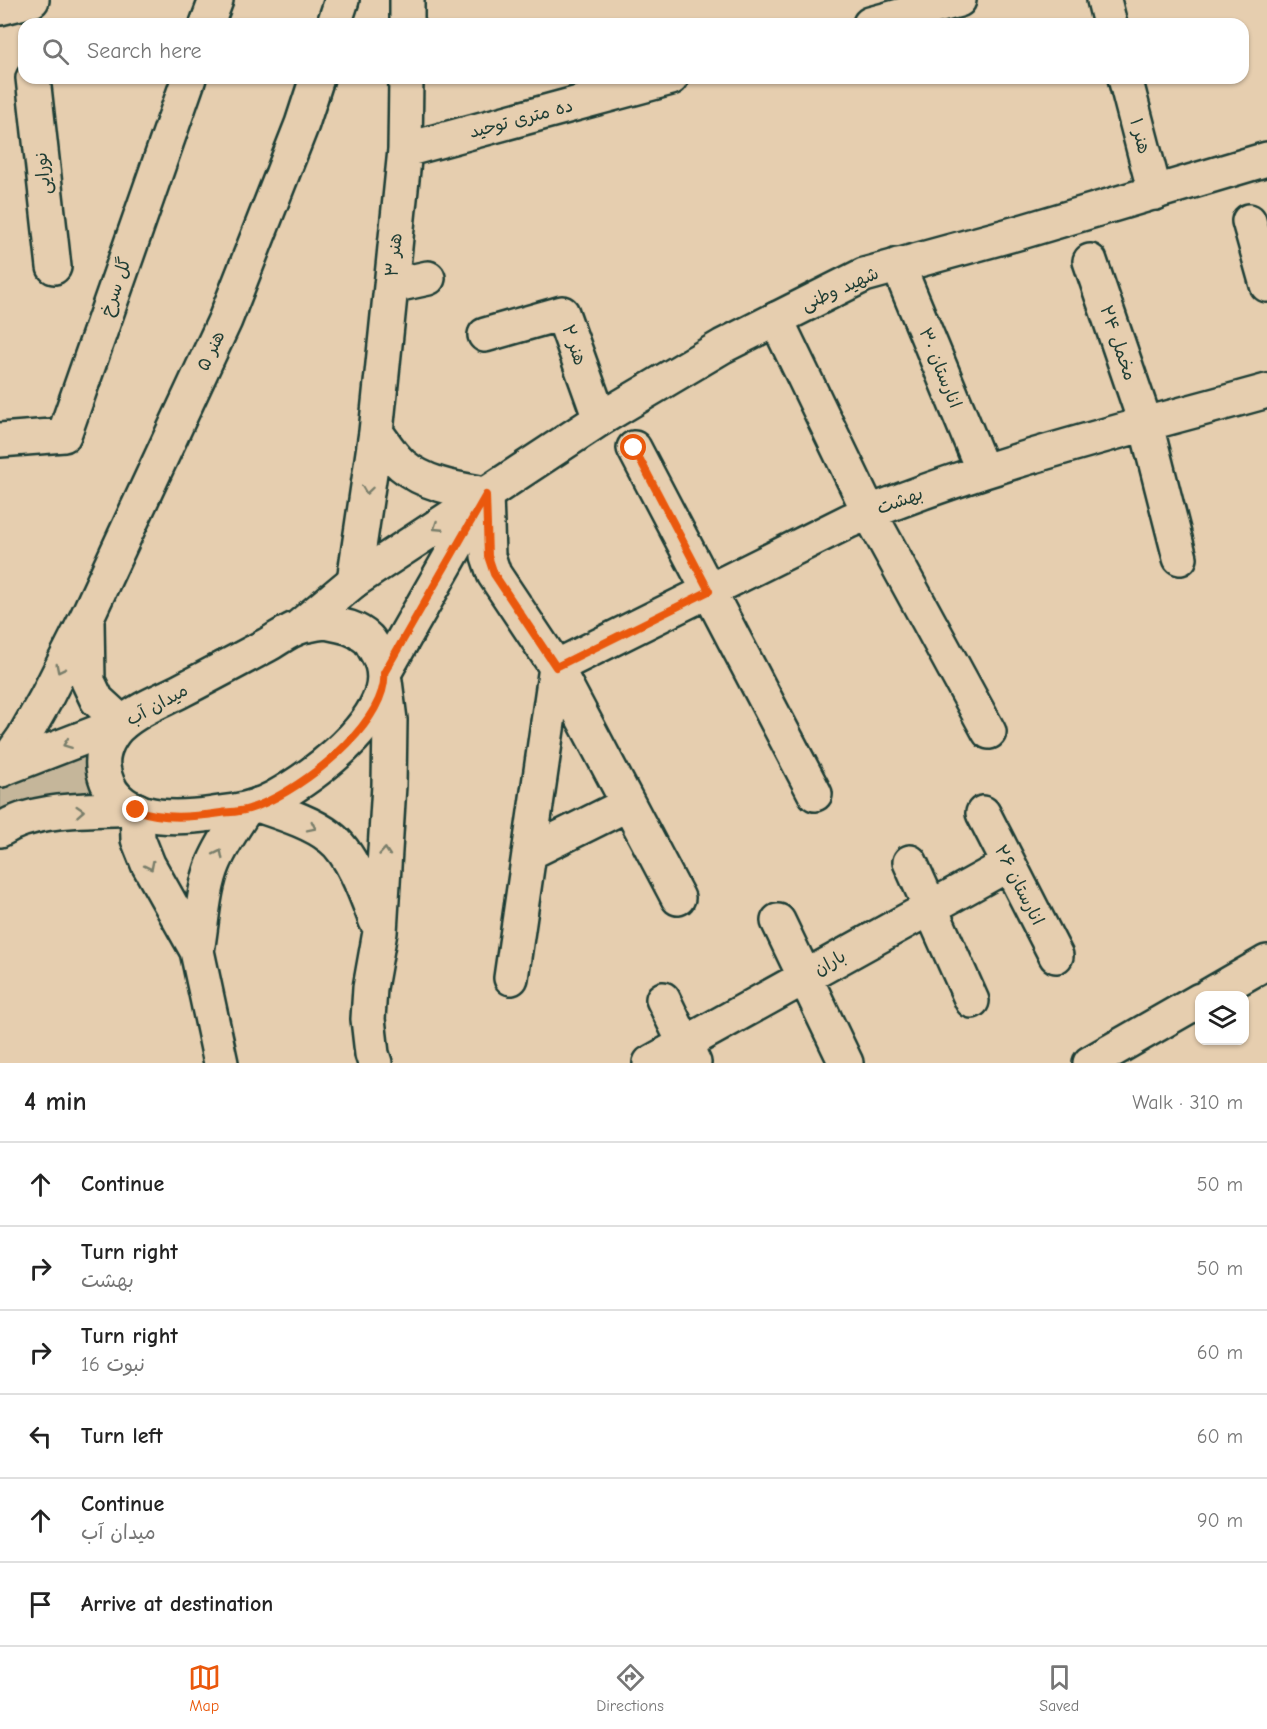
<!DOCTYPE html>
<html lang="en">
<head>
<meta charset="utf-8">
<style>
	:root { --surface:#fff; --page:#f2f2f2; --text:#222; --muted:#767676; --line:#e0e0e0; --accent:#ea580c }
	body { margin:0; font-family:"Comic Neue","Playpen Sans Arabic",sans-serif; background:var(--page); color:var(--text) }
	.controls { position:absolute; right:18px; bottom:18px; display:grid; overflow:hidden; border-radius:12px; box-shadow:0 2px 4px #0004 }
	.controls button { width:54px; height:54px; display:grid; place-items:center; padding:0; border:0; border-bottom:2px solid var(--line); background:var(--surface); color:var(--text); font:30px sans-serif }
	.stop { position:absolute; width:18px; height:18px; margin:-14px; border:4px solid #ea580c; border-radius:50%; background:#fff }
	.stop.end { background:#ea580c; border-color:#fff; box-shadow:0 2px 6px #0008 }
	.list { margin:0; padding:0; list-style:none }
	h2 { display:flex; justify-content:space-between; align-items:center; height:78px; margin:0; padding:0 24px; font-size:26px }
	h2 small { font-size:20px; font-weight:400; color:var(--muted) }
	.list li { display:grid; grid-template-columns:39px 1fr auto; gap:18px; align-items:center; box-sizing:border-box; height:84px; padding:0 24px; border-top:2px solid var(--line) }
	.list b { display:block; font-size:22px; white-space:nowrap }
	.list p { margin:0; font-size:20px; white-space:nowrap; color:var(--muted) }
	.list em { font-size:20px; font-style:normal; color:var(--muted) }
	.icon { flex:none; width:33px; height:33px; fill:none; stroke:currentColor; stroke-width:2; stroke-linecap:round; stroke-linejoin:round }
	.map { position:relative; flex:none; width:1267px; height:1063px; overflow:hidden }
	.search { position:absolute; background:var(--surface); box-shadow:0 2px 4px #0004; left:18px; right:18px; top:18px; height:66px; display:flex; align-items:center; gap:15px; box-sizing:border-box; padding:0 21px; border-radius:18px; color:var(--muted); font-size:22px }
	.sheet { height:582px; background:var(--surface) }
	nav { display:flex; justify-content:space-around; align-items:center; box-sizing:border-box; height:84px; border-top:2px solid var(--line); background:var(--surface); font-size:16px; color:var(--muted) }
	nav a { display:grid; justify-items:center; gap:3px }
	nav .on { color:var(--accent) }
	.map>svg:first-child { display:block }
</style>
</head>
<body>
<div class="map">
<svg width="1267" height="1063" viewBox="0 0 1267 1063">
	<rect width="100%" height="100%" fill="#e6ceaf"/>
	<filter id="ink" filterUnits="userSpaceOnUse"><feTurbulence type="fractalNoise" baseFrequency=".0167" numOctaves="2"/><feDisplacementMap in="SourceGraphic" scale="12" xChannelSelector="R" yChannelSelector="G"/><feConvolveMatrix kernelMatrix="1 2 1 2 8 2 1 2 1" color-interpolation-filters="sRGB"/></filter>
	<g filter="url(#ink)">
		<path fill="#c5b69a" stroke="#727a67" stroke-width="1.5" d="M90 748C84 774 87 781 103 801L0 820V777Z"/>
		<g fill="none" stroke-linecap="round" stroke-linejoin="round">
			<g stroke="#1f3d34" stroke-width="38">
				<path id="minor" d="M1104 0 1110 24
					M0 8 32 0
					M207 24 216 0
					M334 24 342 0
					M407 24V0
					M870 24 959 0
					M33 78 54 267
					M1125 78 1155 193
					M405 150 671 78
					M1249 221 1267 285
					M1090 261 1146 425 1180 558
					M898 265 983 471
					M391 286 428 278
					M776 319 869 512 989 732
					M485 335 562 313 600 419
					M376 432C384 443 392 456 402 465 426 485 457 489 486 494L488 556 494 574 556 667 678 898
					M0 440 64 435 189 78
					M634 448 815 794
					M354 581 376 432 405 150 406 78
					M87 621 88 681 97 700 122 723
					M556 667 849 521C983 464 1127 430 1267 391
					M1 770 24 737 45 700 87 617 225 320 302 124 317 78
					M258 805C281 813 311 822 330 837 352 853 367 897 376 921
					M137 810 138 839 148 864 197 951 221 1063
					M983 813 1056 956
					M529 853 628 804
					M910 862 972 1001
					M778 921 846 1063
					M197 951C202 924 203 889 214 863 222 844 234 827 245 810
					M511 978 556 667
					M1208 996 1267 962
					M663 999 694 1063
					M375 1063 372 1054 368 1019 370 988 380 932 389 785 390 720 385 681
					M650 1063 1009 864
					M1090 1063 1200 1000"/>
			</g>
			<g stroke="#1f3d34" stroke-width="38">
				<path id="major" d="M325 622C340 625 355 627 367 638 371 641 374 648 377 653 410 707 315 776 274 798 254 809 236 811 213 814 170 820 111 822 103 767 101 751 111 732 123 723 140 708 163 700 182 690 211 675 239 660 267 645 278 639 290 629 303 626 310 624 318 623 325 622Z
					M300 626 354 581 600 419 723 346 864 275 1021 232 1267 159
					M384 673 482 501
					M0 770 122 723
					M0 830C36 807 90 811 132 808"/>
			</g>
			<use href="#minor" stroke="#e6ceaf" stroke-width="33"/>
			<use href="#major" stroke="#e6ceaf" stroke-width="33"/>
		</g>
		<defs><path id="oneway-chevron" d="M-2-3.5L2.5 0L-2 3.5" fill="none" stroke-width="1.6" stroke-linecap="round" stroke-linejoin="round" transform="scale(1.5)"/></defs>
		<g stroke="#797e6b">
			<use href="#oneway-chevron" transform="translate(367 490) rotate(98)"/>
			<use href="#oneway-chevron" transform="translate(437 527) rotate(147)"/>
			<use href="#oneway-chevron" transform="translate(60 669) rotate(117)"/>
			<use href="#oneway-chevron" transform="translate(67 744) rotate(159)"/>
			<use href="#oneway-chevron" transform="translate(80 811) rotate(-4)"/>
			<use href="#oneway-chevron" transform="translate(312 827) rotate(26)"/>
			<use href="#oneway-chevron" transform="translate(385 852) rotate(-86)"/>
			<use href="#oneway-chevron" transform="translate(219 854) rotate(-63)"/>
			<use href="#oneway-chevron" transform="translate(150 866) rotate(63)"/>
		</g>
	</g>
	<g fill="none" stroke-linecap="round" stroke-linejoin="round" filter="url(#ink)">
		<path stroke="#ea580c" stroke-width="8" d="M136 810C164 820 192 817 221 813 230 812 240 812 249 809 294 795 368 738 382 691 384 684 385 680 384 673L486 495 488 556 494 574 556 667 709 591 634 448"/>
	</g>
	<g text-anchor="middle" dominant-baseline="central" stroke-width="4.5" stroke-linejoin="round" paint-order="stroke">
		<g font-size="18" fill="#1f3d34" stroke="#e6ceaf">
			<text transform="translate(521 119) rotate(-15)">ده متری توحید</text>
			<text transform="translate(1140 136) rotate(75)">هنر ۱</text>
			<text transform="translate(43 173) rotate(-96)">نورایی</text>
			<text transform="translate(394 255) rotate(-84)">هنر ۳</text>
			<text transform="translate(116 287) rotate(-71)">گل سرخ</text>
			<text transform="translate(840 289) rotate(-24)">شهید وطنی</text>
			<text transform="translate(1118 343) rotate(71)">مخمل ۲۴</text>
			<text transform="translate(574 345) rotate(71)">هنر ۲</text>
			<text transform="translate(211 351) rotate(-65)">هنر ۵</text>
			<text transform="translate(940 368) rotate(68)">انارستان ۳۰</text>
			<text transform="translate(900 501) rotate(-20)">بهشت</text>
			<text transform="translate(157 705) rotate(-29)">میدان آب</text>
			<text transform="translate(1019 885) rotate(63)">انارستان ۲۶</text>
			<text transform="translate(830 963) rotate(-29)">باران</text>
		</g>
	</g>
</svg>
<div class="controls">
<button><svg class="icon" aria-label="layers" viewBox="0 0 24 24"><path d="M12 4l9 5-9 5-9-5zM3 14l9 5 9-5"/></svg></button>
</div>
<div class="stop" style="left:634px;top:448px"></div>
<div class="stop end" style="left:136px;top:810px"></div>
<div class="search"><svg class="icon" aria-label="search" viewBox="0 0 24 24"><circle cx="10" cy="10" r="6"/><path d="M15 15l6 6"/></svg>Search here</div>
</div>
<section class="sheet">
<h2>4 min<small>Walk · 310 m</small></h2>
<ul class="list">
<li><svg class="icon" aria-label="ahead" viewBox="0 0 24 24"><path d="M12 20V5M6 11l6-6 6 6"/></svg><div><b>Continue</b></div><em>50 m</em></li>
<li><svg class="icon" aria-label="right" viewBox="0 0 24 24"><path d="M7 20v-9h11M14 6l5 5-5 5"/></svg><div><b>Turn right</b><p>بهشت</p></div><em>50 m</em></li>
<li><svg class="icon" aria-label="right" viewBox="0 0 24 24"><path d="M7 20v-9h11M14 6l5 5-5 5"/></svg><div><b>Turn right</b><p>نبوت 16</p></div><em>60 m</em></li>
<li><svg class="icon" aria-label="left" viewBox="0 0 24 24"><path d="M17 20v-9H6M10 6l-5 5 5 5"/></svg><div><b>Turn left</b></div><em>60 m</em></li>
<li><svg class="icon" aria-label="ahead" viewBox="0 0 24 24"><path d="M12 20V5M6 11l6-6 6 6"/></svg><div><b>Continue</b><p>میدان آب</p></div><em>90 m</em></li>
<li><svg class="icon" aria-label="arrive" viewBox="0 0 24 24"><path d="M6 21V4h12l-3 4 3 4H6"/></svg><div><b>Arrive at destination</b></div></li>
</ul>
</section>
<nav>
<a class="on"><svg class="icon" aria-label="map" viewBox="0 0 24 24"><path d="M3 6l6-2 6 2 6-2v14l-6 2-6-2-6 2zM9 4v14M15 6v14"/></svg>Map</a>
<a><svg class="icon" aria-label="directions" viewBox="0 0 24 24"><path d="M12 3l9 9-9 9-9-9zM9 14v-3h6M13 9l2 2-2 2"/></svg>Directions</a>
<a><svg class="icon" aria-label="saved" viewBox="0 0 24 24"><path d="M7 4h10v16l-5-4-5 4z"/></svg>Saved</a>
</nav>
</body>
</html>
